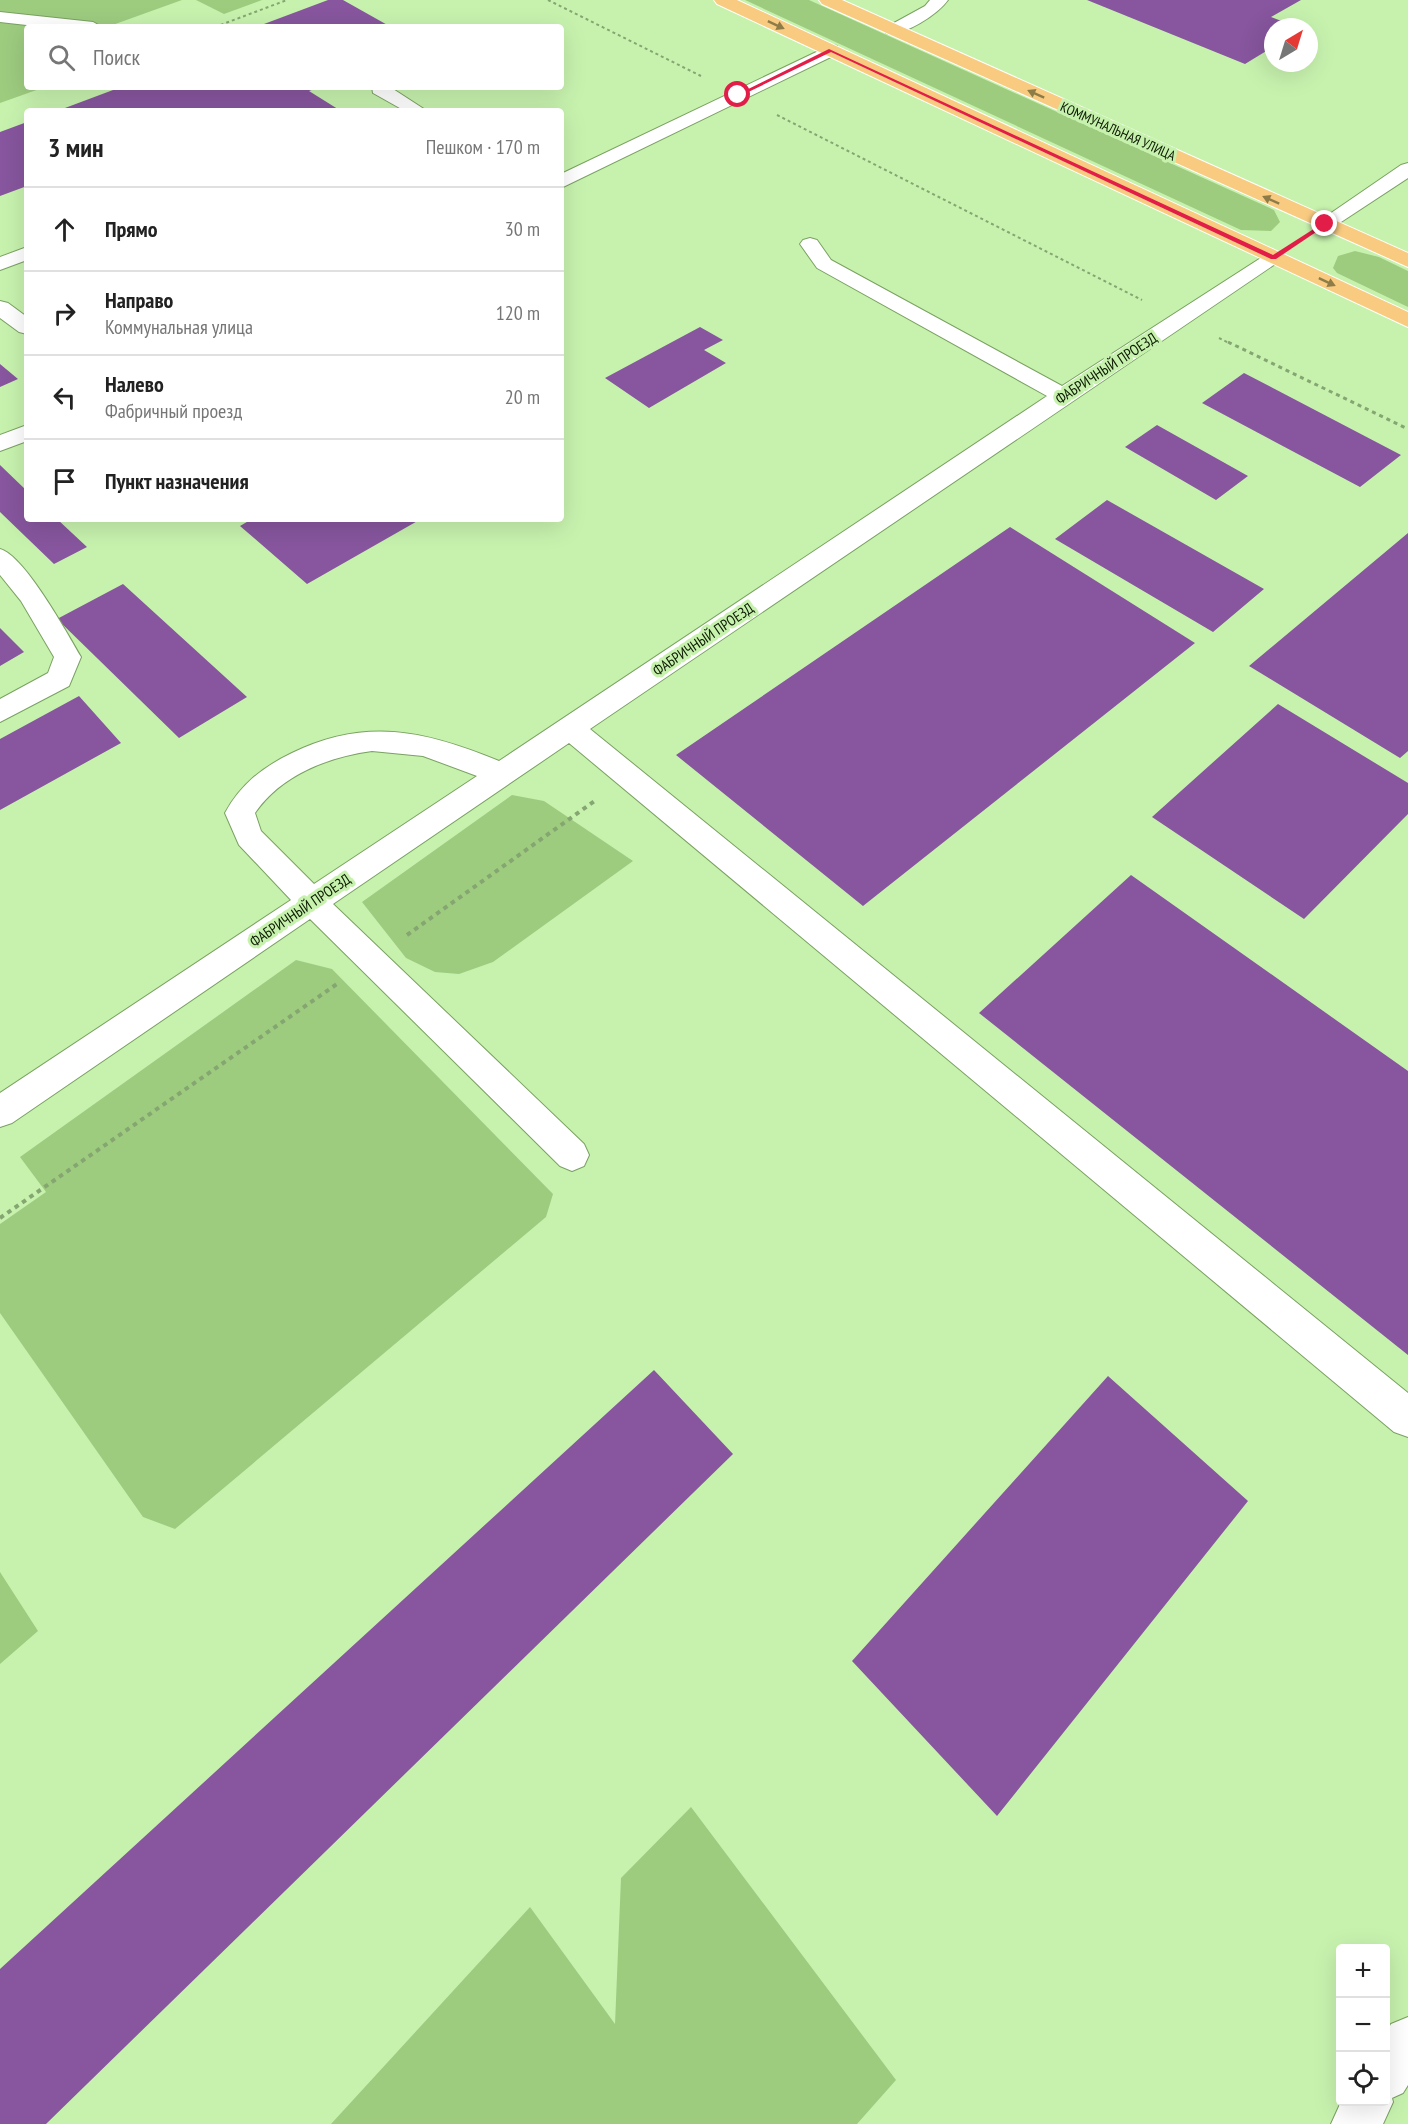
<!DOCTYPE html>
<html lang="ru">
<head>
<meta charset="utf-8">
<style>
	:root { --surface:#fff; --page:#f2f2f2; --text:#222; --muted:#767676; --line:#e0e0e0 }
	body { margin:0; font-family:"PT Sans Narrow",sans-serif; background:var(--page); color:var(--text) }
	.controls { position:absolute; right:18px; bottom:18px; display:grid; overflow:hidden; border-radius:6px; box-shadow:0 6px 24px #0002 }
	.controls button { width:54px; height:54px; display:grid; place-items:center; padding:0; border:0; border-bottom:2px solid var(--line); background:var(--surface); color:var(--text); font:30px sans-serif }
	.compass { position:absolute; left:1264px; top:18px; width:54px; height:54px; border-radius:50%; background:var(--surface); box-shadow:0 6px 24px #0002; rotate:38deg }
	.stop { position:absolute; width:18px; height:18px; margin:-14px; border:4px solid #e11d48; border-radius:50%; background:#fff }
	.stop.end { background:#e11d48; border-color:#fff; box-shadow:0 2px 6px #0008 }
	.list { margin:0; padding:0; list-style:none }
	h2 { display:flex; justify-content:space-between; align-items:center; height:78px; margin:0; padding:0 24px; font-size:26px }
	h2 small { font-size:20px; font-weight:400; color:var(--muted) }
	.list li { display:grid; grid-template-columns:39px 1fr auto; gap:18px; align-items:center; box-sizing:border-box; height:84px; padding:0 24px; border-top:2px solid var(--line) }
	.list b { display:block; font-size:22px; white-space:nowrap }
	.list p { margin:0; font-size:20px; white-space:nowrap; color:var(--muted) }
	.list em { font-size:20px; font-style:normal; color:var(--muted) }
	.icon { flex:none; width:33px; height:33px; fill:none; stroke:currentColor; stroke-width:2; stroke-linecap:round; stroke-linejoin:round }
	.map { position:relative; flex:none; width:1408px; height:2124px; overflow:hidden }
	.search { position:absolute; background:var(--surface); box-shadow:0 6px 24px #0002; left:24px; top:24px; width:540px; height:66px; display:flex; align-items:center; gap:15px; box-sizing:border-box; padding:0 21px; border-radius:6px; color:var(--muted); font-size:22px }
	.panel { position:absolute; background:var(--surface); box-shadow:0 6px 24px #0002; left:24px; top:108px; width:540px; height:414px; border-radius:6px }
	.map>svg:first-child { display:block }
</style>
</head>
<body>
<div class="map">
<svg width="1408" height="2124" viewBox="0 0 1408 2124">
	<rect width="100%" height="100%" fill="#c7f2ae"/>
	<path fill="#9dcc7f" d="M0 0H182L107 27H27V87H45L0 103Z
		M196 0H262L224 14Z
		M745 0H809L1274 210 1280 222 1271 231 1241 230Z
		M1355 251 1379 257 1408 271V307L1337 273 1333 268 1338 256Z
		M512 795 544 801 633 861 493 962 459 974 435 972 406 958 362 902Z
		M296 960 332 969 553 1194 546 1217 175 1529 143 1517 0 1313V1224L46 1192 20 1157Z
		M0 1572 38 1631 0 1664Z
		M691 1807 896 2080 857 2124H331L530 1907 615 2024 621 1878Z"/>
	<path fill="#87569e" d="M328 0H343L391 27H256Z
		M1087 0H1301L1271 17 1297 27H1273V47L1245 64Z
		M121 87H320L309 91 341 111H57Z
		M27 122V186L0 196V132Z
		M700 327 723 340 704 350 726 363 649 408 605 378Z
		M0 364 18 379 0 387Z
		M1244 373 1401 455 1360 487 1202 403Z
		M1157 425 1248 476 1216 500 1125 447Z
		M0 465 27 491V519H57L87 547 54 564 0 512Z
		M1107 500 1264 589 1213 632 1055 539Z
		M252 519H421L307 584 240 526Z
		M1010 527 1195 643 863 906 676 755Z
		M1408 533V751L1400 758 1249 666Z
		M123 584 247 697 179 738 57 619Z
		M0 628 24 652 0 666Z
		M79 696 121 743 0 810V739Z
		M1278 704 1408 783V814L1304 919 1152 817Z
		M1131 875 1408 1071V1355L979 1013Z
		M654 1370 733 1454 46 2124H0V1969Z
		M1108 1376 1248 1501 997 1816 852 1661Z"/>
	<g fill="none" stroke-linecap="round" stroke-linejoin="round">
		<g stroke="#7aa161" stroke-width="2">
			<path id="minor" d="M930 0H948C938 14 904 37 886 33L883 29 925 6Z
				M0 12 93 22 102 27H44L0 22Z
				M831 45 837 46 840 50 837 54 561 188V174Z
				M372 87H390L427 111H405L373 93Z
				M1408 163V178L1332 228H1318L1315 224 1401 165Z
				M810 238 817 240 831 260 1062 386 1267 254H1281L1284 258 590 729 1408 1393V1437L1394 1432 569 743 333 904 584 1144 589 1155 584 1166 572 1171 560 1166 310 919 12 1123 0 1127V1093L291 900 239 845 225 813C241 784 263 767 292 753 366 717 426 731 499 761L1047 396 817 268 800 244 803 240ZM372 751 423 756 477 776 314 884 261 831 255 813C281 775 328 757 372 751Z
				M27 247V260L0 270V257Z
				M0 301 8 303 27 317V334L19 332 0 318Z
				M27 425V441L0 451V435Z
				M0 549C24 555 67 633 81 657L69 686 0 722V699L48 673 54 657 21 601 0 575Z
				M1408 2017V2085L1403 2093 1392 2098 1393 2102 1383 2124H1331L1341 2102H1386V2033L1391 2024Z"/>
		</g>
		<g stroke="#fff" stroke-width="2">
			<path id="major" d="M714 0H737L1408 312V327L717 4Z
				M819 0H842L1408 253V267L822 4Z"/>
		</g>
		<path stroke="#85a571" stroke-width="2" stroke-dasharray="3 3" stroke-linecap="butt" d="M548 0 701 76
			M215 27 287 0
			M777 115 1142 300
			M1219 338 1231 344"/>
		<path stroke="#85a571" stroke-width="3" stroke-dasharray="4 4" stroke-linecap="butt" d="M1228 342 1408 429"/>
		<path stroke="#85a571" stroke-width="4" stroke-dasharray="4.5 4.5" stroke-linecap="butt" d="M407 935 596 800
			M0 1218 337 984"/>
		<use href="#minor" fill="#fff" fill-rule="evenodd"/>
		<use href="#major" fill="#f8cb80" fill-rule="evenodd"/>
	</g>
	<defs><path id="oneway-solid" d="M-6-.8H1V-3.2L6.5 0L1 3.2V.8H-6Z" transform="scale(1.5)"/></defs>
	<g fill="#8e7c48">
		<use href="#oneway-solid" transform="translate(776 25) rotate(25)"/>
		<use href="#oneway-solid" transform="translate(1036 94) rotate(-156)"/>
		<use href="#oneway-solid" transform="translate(1271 200) rotate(-156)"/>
		<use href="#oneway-solid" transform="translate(1327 282) rotate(25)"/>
	</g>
	<path fill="#e11d48" d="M829 49 1273 255 1323 223 1328 224 1276 259H1271L831 52 740 96 736 95Z"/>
	<g text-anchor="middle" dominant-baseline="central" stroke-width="6" stroke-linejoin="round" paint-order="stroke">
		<g font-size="14" fill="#0d1b03" stroke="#c7f2ae">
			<text transform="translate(1118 131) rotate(24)">КОММУНАЛЬНАЯ УЛИЦА</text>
		</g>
		<g font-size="15" fill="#0d1b03" stroke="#c7f2ae">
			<text transform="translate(1106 368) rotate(-33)">ФАБРИЧНЫЙ ПРОЕЗД</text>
			<text transform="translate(703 639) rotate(-34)">ФАБРИЧНЫЙ ПРОЕЗД</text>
			<text transform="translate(300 910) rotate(-34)">ФАБРИЧНЫЙ ПРОЕЗД</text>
		</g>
	</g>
</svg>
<div class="controls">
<button>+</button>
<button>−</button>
<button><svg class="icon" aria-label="locate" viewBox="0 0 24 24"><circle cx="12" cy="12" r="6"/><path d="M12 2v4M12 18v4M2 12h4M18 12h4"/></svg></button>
</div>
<svg class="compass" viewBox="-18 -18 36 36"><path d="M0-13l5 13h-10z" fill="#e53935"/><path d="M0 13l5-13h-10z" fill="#767676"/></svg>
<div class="stop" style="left:738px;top:95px"></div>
<div class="stop end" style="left:1325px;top:224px"></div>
<div class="search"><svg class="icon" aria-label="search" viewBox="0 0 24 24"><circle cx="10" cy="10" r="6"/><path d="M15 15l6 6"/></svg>Поиск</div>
<section class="panel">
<h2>3 мин<small>Пешком · 170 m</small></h2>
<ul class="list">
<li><svg class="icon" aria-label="ahead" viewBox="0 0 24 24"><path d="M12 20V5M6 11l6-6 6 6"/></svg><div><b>Прямо</b></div><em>30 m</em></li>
<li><svg class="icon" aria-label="right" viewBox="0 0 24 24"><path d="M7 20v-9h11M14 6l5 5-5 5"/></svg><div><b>Направо</b><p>Коммунальная улица</p></div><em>120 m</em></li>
<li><svg class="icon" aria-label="left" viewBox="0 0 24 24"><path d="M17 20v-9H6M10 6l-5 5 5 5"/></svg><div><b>Налево</b><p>Фабричный проезд</p></div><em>20 m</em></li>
<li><svg class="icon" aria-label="arrive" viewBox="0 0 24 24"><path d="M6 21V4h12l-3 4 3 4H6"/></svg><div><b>Пункт назначения</b></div></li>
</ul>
</section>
</div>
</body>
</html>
